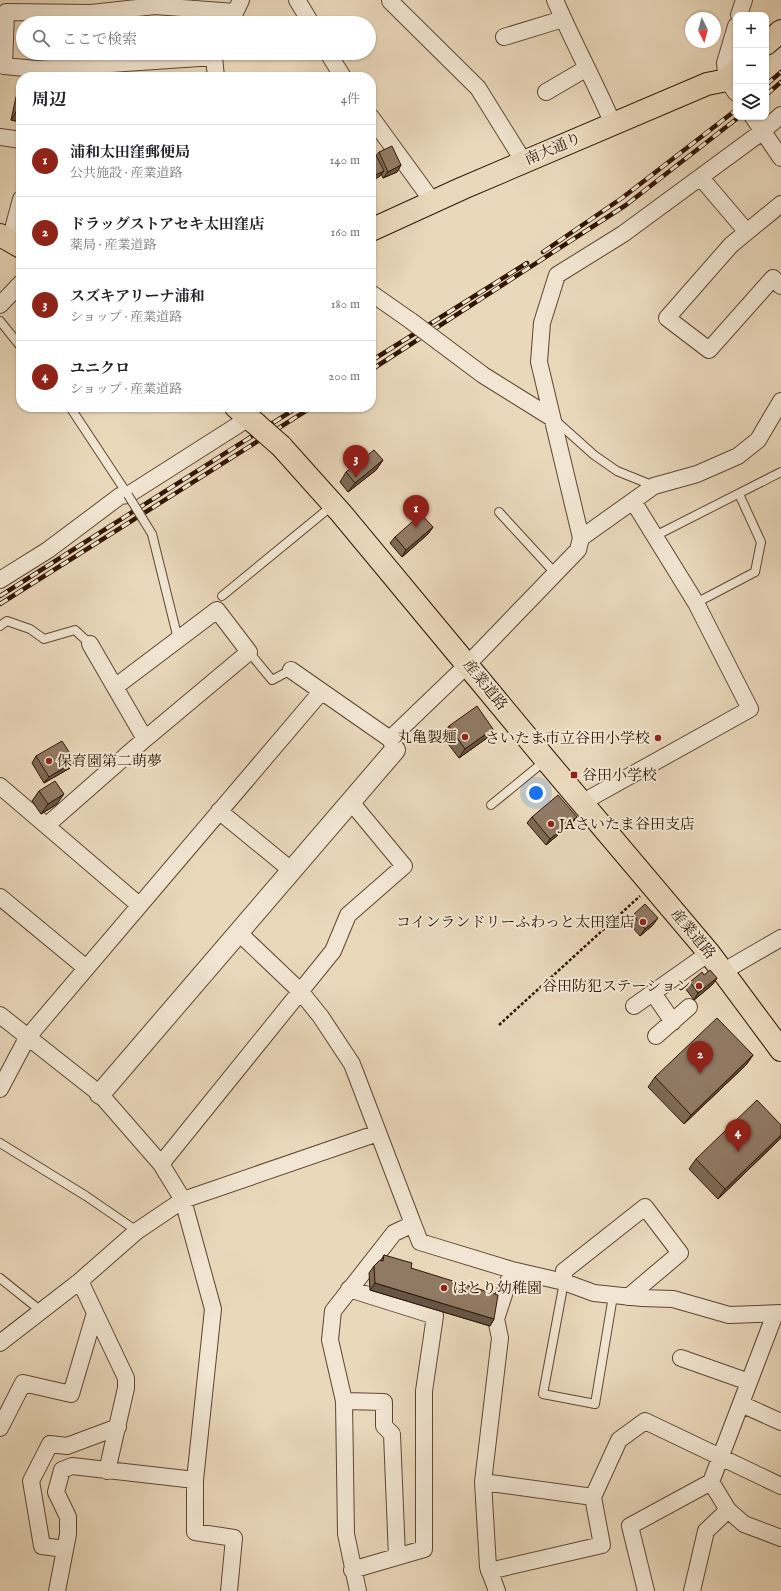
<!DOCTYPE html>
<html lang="ja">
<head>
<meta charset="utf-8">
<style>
	:root { --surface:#fff; --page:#f6f6f6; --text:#202124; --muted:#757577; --line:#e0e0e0; --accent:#8f2418 }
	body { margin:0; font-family:"IM FELL English","Noto Serif JP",serif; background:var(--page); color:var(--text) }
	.controls { position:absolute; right:12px; top:12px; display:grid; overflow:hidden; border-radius:8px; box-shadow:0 1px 3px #0004 }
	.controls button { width:36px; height:36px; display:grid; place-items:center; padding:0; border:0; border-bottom:1px solid var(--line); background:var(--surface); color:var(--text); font:20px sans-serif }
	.compass { position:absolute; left:685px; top:12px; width:36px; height:36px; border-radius:50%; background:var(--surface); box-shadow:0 1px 3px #0004; rotate:174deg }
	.you { position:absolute; left:536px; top:793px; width:14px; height:14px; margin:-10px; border:3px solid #fff; border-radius:50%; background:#1a73e8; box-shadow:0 0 0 6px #1a73e833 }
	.badge { display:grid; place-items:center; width:26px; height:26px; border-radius:50%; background:var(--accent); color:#fff; font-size:13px; font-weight:700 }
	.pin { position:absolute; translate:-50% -33px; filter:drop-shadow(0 1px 2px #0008) }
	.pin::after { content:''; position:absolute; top:21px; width:14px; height:12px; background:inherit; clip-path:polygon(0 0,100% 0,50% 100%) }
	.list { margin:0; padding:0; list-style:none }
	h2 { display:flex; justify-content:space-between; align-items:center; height:52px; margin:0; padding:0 16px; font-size:17px }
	h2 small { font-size:13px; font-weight:400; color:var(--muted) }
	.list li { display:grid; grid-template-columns:26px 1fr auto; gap:12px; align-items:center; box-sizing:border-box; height:72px; padding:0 16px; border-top:1px solid var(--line) }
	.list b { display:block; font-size:15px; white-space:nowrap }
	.list p { margin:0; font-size:13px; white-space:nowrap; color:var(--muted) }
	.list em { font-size:13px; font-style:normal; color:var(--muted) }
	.icon { flex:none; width:22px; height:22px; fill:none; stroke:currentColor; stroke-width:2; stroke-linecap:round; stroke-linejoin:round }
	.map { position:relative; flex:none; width:781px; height:1591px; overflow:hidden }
	.search { position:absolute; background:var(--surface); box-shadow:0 1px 3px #0004; left:16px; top:16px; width:360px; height:44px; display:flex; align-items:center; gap:10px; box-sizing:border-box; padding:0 14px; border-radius:22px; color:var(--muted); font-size:15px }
	.panel { position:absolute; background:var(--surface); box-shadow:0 1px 3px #0004; left:16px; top:72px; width:360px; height:340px; border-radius:16px }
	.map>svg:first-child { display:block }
</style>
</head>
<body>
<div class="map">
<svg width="781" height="1591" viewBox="0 0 781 1591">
	<rect width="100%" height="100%" fill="#ead8bb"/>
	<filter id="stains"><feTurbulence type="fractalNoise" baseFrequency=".005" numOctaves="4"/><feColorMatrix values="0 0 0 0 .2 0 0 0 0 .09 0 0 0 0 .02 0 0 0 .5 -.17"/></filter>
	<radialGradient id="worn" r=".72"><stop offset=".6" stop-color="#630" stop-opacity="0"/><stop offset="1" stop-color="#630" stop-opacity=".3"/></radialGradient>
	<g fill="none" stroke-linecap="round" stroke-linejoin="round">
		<g stroke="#5f4632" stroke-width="10">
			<path id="service" d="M0 321 21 347
				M70 407 128 495
				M556 421 594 455 617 471 654 486
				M499 512 555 573
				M152 534 178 639
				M655 536 781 472
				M222 596 333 505
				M696 603 755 572 761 542 739 494
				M0 626 7 621 30 629 44 639 75 630 90 644
				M249 652 272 680 291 670
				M491 805 546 760
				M0 1143 86 1196 137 1231
				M0 1278 41 1311
				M564 1282 543 1394 595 1404 613 1296"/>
		</g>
		<g stroke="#5f4632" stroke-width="18">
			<path id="minor" d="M297 0 311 23
				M555 0C573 42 595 82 613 124
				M390 1 478 88 524 162
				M739 15 744 0
				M230 23 241 0
				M736 26 725 63 727 80 736 93
				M504 37 563 19
				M216 53 214 57 216 77
				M328 53 343 77
				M214 57 36 69 4 66 6 12 91 13 155 6 235 12
				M546 92 587 68
				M371 117 433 202
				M753 117 781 158
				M0 137 21 140
				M701 178 747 232
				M781 204 731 245 667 318 709 350 773 278 781 286
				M10 240 21 199
				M371 293 411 321
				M0 305 21 283
				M439 342 483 375 552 418
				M581 538 654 486 697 474 738 456 758 440 781 401
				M0 580 48 550 120 496 128 495 249 418
				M90 644 145 739
				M291 670 390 739
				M395 750 390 739 468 664 578 550 581 538 539 362 542 323 557 275 623 234 763 131 781 115
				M0 786 139 905
				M583 802 750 709 696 603 633 501
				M219 811 291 870
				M47 825 145 739 249 652 217 610 115 687
				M0 897 86 968
				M239 933 301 992 321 1017 352 1064 413 1224
				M724 971 781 938
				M653 993 673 1022
				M634 1006 709 953
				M0 1015 100 1094 161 1164 183 1200 213 1309 195 1480V1532L234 1538 229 1591
				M656 1036 689 1007
				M0 1089 27 1038 321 692
				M161 1164 333 951 348 915 404 866 351 802
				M80 1281 126 1378V1388L107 1471
				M564 1282V1271L645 1207 680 1253 628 1297
				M349 1289 435 1316 424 1391V1549L352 1570
				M775 1314 711 1482 728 1510 744 1524 781 1538
				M0 1343 80 1281 137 1231 183 1200 378 1133
				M681 1358 749 1382
				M344 1401 384 1402V1426L392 1434 397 1557
				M741 1404 781 1422
				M0 1428 23 1383 71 1394 95 1313
				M483 1482 593 1497
				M65 1549 42 1546 31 1481 50 1444 67 1446 118 1427
				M489 1571 602 1545 593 1497 619 1440 645 1421 781 1486
				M57 1591 68 1534V1517L56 1492 62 1470 72 1466 195 1480
				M358 1591 346 1534 344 1401 330 1340 333 1311 394 1233 413 1224 420 1242 512 1270 564 1282 594 1293 642 1298 673 1299 729 1315 781 1313
				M497 1591 488 1567 483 1482 500 1338 496 1319 512 1270
				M646 1591 630 1526 711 1482
				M692 1591 706 1531 728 1510"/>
		</g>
		<g stroke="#5f4632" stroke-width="22">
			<path id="tertiary" d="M100 1094 395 750"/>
		</g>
		<g stroke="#311505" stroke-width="24">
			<path id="primary" d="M766 44 781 31
				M371 230 463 188 707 84 727 80 736 71
				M0 235 21 247
				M236 407 256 424
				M281 446 341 513 546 760 709 953 781 1050"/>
		</g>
		<path stroke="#311505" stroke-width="2.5" stroke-dasharray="3 2" stroke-linecap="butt" d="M499 1025 640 896"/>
		<use href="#service" stroke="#f1e6d3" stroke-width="8"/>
		<use href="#minor" stroke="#f1e6d3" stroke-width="16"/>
		<use href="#tertiary" stroke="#f1e6d3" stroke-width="20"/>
		<use href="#primary" stroke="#ead8bb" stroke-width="22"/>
		<g stroke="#311505" stroke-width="4.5">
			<path id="rail" d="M766 85 781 72
				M766 95 781 82
				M543 252 622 198 736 110
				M371 361 527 263
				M371 370 626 205 739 117
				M0 596 298 407
				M0 604 312 407"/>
		</g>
		<use href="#rail" stroke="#f1e6d3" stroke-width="3" stroke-dasharray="9" stroke-linecap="butt"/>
		<g stroke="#5f4632" stroke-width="10" stroke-linecap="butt">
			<path id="service-bridge" d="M128 495 152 534"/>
		</g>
		<g stroke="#5f4632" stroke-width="18" stroke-linecap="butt">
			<path id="minor-bridge" d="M411 321 439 342"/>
		</g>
		<g stroke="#311505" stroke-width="24" stroke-linecap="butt">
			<path id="primary-bridge" d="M256 424 281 446"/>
		</g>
		<use href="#service-bridge" stroke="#f1e6d3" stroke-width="8"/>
		<use href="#minor-bridge" stroke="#f1e6d3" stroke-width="16"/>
		<use href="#primary-bridge" stroke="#ead8bb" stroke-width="22"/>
	</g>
	<path fill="#7d6956" stroke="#311505" d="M21 89V122L11 120 16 97Z
		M379 152 401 165 397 172 383 178 381 174 379 177 376 156Z
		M383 460 376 470 348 492 340 482 346 472Z
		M433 527 428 534 402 557 390 543 395 537Z
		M449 726 493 729 487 738 459 758 442 736Z
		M36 756 75 761 70 768 44 783 32 763Z
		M39 791 57 804 41 814 32 801Z
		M532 817H577L572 823 546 845 527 823Z
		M633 915 653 925 640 936 628 922Z
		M704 975 717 978 712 985 694 1000 685 988 690 982Z
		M753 1055 746 1065 684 1124 648 1087 655 1077Z
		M779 1140 718 1199 689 1169 696 1159Z
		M384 1255 411 1268 494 1319 490 1326 370 1290 369 1273 374 1266 381 1260Z"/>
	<path fill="#665546" stroke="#311505" d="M17 110 21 111V122L11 120Z
		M401 165 397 172 383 178 388 172Z
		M384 171 379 177 371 181V177Z
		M383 460 376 470 348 492 355 483Z
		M433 527 428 534 402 557 406 550Z
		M493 729 487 738 459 758 465 749Z
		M75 761 70 768 44 783 49 777Z
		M64 794 57 804 41 814 48 804Z
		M577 817 572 823 546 845 550 839Z
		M658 918 653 925 640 936 645 929Z
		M717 978 712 985 694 1000 698 993Z
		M753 1055 746 1065 684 1124 691 1115Z
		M781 1135V1138L779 1140 718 1199 725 1189Z
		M375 1283 494 1319 490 1326 370 1290Z"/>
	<path fill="#917a64" stroke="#311505" d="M21 94V111L17 110Z
		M392 146 401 165 388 172 379 152Z
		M374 151 384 171 371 177V152Z
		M374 450 383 460 355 483 346 472Z
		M421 514 433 527 406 550 395 537Z
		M477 706 493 729 465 749 449 726Z
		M62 741 75 761 49 777 36 756Z
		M55 781 64 794 48 804 39 791Z
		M558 795 577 817 550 839 532 817Z
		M645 904 658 918 645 929 633 915Z
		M710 970 717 978 698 993 690 982 702 972 704 975Z
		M717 1018 753 1055 691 1115 655 1077Z
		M757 1100 781 1125V1135L725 1189 696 1159Z
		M384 1255 412 1263 411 1268 498 1295 494 1319 375 1283 374 1266 380 1260 383 1261Z"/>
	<g fill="#8f2418" stroke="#f1e6d3" stroke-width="1.5">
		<circle cx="465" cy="737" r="4"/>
		<circle cx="658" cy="738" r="4"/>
		<circle cx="49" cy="761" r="4"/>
		<rect x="570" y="771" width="8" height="8" rx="2"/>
		<circle cx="551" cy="824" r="4"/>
		<circle cx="643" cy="922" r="4"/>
		<circle cx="699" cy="986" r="4"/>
		<circle cx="444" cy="1288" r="4"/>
	</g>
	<g text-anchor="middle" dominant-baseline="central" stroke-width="4" stroke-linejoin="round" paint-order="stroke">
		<g font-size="15" fill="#311505" stroke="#f1e6d3">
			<text transform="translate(553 149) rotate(-23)">南大通り</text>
			<text transform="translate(485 685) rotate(51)">産業道路</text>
			<text transform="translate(693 934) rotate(50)">産業道路</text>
		</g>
		<g font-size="15" fill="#311505" stroke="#f1e6d3" text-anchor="end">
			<text x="457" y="737">丸亀製麺</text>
			<text x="650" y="738">さいたま市立谷田小学校</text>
			<text x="57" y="761" text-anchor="start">保育園第二萌夢</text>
			<text x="582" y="775" text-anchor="start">谷田小学校</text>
			<text x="559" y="824" text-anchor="start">JAさいたま谷田支店</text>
			<text x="635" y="922">コインランドリーふわっと太田窪店</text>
			<text x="691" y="986">谷田防犯ステーション</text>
			<text x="452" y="1288" text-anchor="start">はとり幼稚園</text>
		</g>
	</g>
	<rect width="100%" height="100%" filter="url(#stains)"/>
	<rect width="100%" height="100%" fill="url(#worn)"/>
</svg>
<div class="controls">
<button>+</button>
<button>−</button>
<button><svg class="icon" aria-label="layers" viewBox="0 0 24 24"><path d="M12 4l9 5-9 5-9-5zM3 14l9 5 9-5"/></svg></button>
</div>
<svg class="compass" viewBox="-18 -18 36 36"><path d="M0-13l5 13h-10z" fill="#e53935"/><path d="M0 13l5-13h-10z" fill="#757577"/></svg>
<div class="you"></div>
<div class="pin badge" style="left:416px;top:528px">1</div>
<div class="pin badge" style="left:700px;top:1074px">2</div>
<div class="pin badge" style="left:356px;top:478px">3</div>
<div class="pin badge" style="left:738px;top:1152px">4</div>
<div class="search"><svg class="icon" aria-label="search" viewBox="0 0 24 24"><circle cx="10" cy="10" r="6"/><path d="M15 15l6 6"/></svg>ここで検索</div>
<section class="panel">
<h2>周辺<small>4件</small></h2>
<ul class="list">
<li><span class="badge">1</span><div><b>浦和太田窪郵便局</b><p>公共施設 · 産業道路</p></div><em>140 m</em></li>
<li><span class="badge">2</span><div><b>ドラッグストアセキ太田窪店</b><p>薬局 · 産業道路</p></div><em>160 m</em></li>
<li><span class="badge">3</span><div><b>スズキアリーナ浦和</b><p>ショップ · 産業道路</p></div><em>180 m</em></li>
<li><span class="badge">4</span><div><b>ユニクロ</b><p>ショップ · 産業道路</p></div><em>200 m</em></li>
</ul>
</section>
</div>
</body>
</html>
